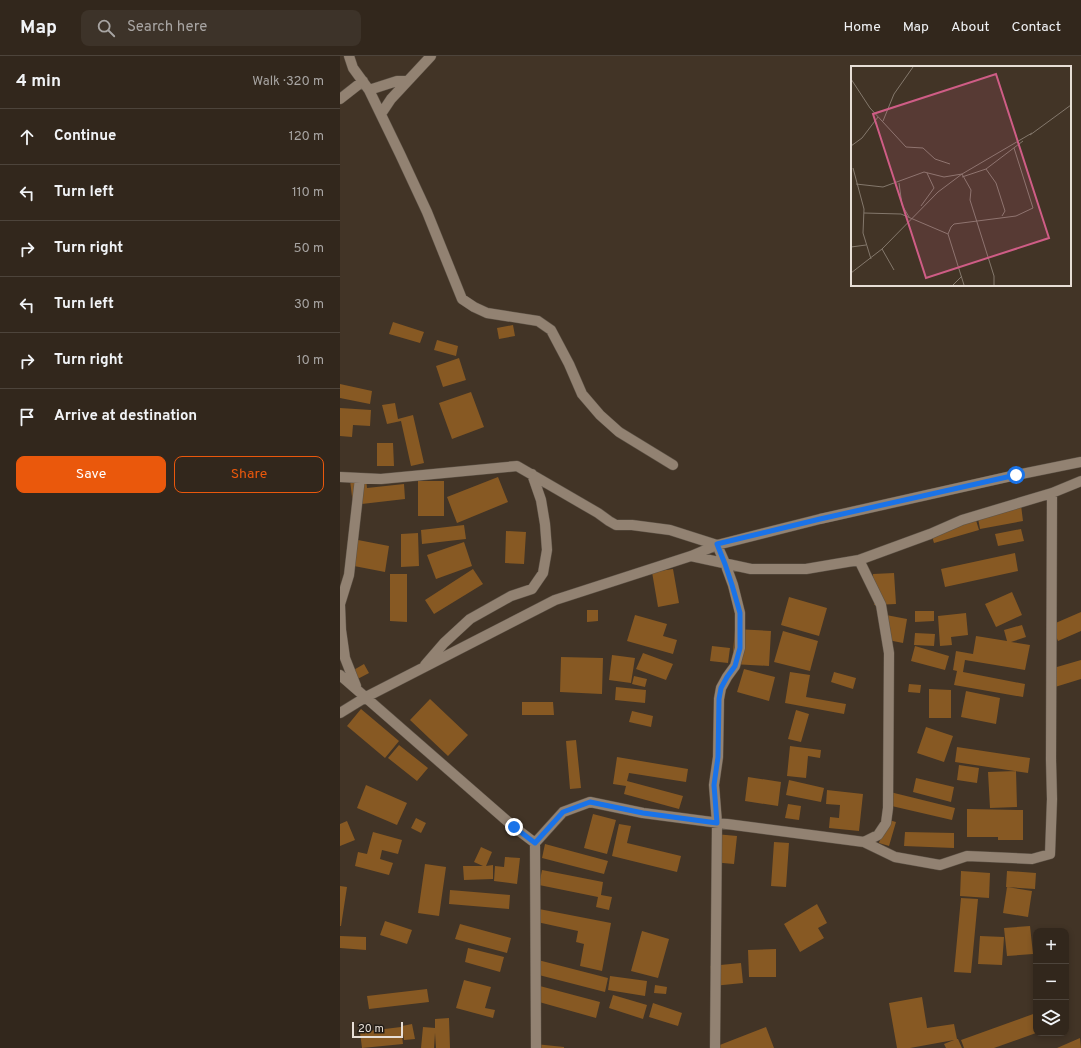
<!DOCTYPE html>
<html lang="en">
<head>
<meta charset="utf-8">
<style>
	:root { --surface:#32271c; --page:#3d3329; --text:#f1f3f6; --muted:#a8a5a3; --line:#4d443b; --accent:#ea580c }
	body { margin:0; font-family:Overpass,sans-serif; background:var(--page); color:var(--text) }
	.controls { position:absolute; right:12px; bottom:12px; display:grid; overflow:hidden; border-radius:8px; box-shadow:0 2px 6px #0003 }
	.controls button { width:36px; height:36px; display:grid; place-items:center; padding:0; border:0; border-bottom:1px solid var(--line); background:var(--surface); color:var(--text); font:20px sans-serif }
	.scale { position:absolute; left:12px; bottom:10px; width:51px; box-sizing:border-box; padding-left:4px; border:2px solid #e7ded6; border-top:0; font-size:11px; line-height:14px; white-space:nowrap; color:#e7ded6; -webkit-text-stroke:3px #231d17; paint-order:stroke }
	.stop { position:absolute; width:12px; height:12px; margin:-9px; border:3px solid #1a73e8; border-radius:50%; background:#fff }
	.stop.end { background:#1a73e8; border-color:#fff; box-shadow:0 1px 4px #0008 }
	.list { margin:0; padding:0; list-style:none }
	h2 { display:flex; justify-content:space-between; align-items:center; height:52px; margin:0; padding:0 16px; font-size:17px }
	h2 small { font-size:13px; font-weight:400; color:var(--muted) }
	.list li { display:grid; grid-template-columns:26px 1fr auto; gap:12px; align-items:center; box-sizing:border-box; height:56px; padding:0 16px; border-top:1px solid var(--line) }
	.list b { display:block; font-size:15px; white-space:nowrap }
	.list em { font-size:13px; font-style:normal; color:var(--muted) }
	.actions { display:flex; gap:8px; padding:12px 16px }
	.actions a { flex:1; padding:9px 0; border:1px solid var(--accent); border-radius:8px; text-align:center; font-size:14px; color:var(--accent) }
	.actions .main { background:var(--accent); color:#fff }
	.icon { flex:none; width:22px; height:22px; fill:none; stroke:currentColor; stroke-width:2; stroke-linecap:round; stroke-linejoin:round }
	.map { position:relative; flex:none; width:741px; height:992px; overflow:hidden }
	header { display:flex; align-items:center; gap:24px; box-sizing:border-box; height:56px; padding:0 20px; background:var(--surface); border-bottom:1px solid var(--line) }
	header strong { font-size:19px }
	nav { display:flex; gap:22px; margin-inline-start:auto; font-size:14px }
	.search { width:280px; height:36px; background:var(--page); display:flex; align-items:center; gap:10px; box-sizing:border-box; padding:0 14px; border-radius:8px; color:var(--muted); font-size:15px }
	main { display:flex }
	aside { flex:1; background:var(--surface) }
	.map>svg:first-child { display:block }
</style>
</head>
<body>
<header>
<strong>Map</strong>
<div class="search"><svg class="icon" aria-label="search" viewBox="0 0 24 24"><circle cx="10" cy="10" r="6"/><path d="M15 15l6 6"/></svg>Search here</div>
<nav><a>Home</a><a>Map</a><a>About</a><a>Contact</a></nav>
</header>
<main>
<aside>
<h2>4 min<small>Walk · 320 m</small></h2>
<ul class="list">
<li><svg class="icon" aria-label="ahead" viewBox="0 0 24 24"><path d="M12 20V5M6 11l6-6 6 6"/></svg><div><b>Continue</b></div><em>120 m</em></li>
<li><svg class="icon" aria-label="left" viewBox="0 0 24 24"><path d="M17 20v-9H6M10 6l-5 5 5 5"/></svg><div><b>Turn left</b></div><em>110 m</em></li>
<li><svg class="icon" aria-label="right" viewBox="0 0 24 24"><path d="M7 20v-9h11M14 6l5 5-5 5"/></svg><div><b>Turn right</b></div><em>50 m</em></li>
<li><svg class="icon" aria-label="left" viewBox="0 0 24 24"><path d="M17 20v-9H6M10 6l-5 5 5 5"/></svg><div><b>Turn left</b></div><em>30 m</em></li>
<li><svg class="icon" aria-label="right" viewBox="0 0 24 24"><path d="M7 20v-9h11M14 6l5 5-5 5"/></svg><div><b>Turn right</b></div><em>10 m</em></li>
<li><svg class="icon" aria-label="arrive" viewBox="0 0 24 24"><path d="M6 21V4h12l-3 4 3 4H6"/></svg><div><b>Arrive at destination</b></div></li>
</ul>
<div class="actions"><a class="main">Save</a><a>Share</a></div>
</aside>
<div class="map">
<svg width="741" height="992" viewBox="0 0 741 992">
	<rect width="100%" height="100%" fill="#423426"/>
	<path fill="#875923" d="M53 266 84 276 80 287 49 278Z
		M173 269 175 280 159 283 157 272Z
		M97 284 118 290 116 300 94 294Z
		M119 302 126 324 103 331 96 310Z
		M0 328 32 335 30 348 0 342Z
		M131 336 144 371 112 383 99 347Z
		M55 347 58 363 73 359 84 407 71 410 61 365 47 368 42 349Z
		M0 352 31 354 30 370 13 369 12 381 0 380Z
		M37 387H53L54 410H37Z
		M158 421 168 446 117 467 107 441Z
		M26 423 27 432 64 428 65 443 13 449 10 424Z
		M78 425H104V460H78Z
		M681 449 683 465 640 473 637 457Z
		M635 461 639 474 594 487 590 474Z
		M124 469 126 483 82 488 81 474Z
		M681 473 684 485 658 490 655 478Z
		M166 475 186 476 184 508 165 507Z
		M78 477 79 510 61 511V478Z
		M18 484 49 490 45 516 14 510Z
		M124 486 132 510 96 523 87 499Z
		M675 497 678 515 605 531 601 513Z
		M133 513 143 528 94 558 85 544Z
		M333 513 339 547 318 551 312 516Z
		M554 517 556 548 534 549 533 518Z
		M50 518H67V566L50 565Z
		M672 536 682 559 656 571 645 548Z
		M449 541 487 552 479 580 441 569Z
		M247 554H258V565L247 566Z
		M575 555H594V565L575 566Z
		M741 556V575L718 585 711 569Z
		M626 557 628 579 611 581 612 589 600 590 598 560Z
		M295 559 327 568 323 580 337 584 333 598 287 585Z
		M546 559 567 563 563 587 543 583Z
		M682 569 686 581 671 586 690 589 685 614 625 604 623 616 685 628 683 641 614 629 617 615 613 614 616 595 633 598 636 580 667 585 664 574Z
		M395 573 431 575 429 610 392 608Z
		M443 575 478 585 470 615 434 606Z
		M575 577 595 578 594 590 574 589Z
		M372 590 390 592 388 607 370 605Z
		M575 590 609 600 605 614 571 605Z
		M303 597 333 608 326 624 296 613Z
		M272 599 295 602 291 627 269 624Z
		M221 601 263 602 262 638 220 636Z
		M741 604V623L715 631 710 613Z
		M24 608 29 617 10 627 5 619Z
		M404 613 435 621 429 645 397 636Z
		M450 616 470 619 466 641 506 648 504 658 445 647Z
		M494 616 516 622 513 633 491 626Z
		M294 620 307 623 305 631 292 628Z
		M569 628 581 629 580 637 568 636Z
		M276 631 306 634 305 647 275 644Z
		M589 633 611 634V662H589Z
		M626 635 660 642 656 668 621 661Z
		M90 643 128 679 108 700 70 664Z
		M182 646H213L214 659H182Z
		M21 653 59 685 45 702 7 670Z
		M456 654 469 658 461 686 448 683Z
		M292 655 313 660 311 671 289 666Z
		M586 671 613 680 604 706 577 697Z
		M236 684 241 732 230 733 226 685Z
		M59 689 88 712 77 725 48 702Z
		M450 690 481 694 480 702 468 700 466 722 447 720Z
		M617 691 690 702 688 717 615 706Z
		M277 701 348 713 346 726 289 717 287 725 343 740 339 753 284 738 286 730 273 728Z
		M619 709 639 712 637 727 617 724Z
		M676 715 677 751 650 752 648 716Z
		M408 721 441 726 438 750 405 745Z
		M576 722 614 731 611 746 573 736Z
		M449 724 484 732 481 746 446 739Z
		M26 729 67 747 57 769 17 752Z
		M487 734 523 738 519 775 489 772 490 761 499 762 500 749 486 748Z
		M546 735 615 752 612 764 543 748Z
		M448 748 461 750 459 764 445 762Z
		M627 753 683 754V784H658V781H627Z
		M253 758 276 764 267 798 244 792Z
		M76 762 86 767 81 777 71 772Z
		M545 763 556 766 549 790 539 787Z
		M7 765 15 784 0 790V768Z
		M279 768 291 770 287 787 341 800 337 816 272 800Z
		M33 776 62 784 58 798 42 794 40 803 53 807 49 819 15 810 18 796 27 798Z
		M565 776 614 777V792L564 790Z
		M375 778 397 780 394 808 372 806Z
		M434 786 449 787 446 831 431 830Z
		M205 788 268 805 264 818 202 802Z
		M141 791 152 796 146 810 153 809V823L124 824 123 810H143L134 806Z
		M165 801 180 802 177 828 154 825 155 810 164 811Z
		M85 808 106 811 99 860 78 857Z
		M202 814 263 826 261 839 272 841 269 854 256 851 258 841 199 829Z
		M621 815 650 817 649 842 620 840Z
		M667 815 696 817 695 833 666 831Z
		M0 830 7 831 1 870H0Z
		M667 831 692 835 688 861 663 857Z
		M110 834 170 839 169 853 109 848Z
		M621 842 638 843 631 917 614 916Z
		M477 848 487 867 478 872 484 882 460 896 444 868Z
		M199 853 271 867 262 915 240 910 244 888 236 886 238 875 197 866Z
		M45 865 72 874 67 888 40 879Z
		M120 868 171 882 167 897 115 883Z
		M690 870 693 898 667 900 664 872Z
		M302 875 329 883 318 922 291 915Z
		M0 880 26 881V894L0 892Z
		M640 880 664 881 662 909 638 908Z
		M128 892 164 901 160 916 125 906Z
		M436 893V921H409L408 894Z
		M198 904 268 922 265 936 195 918Z
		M401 907 403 927 373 930 370 910Z
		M270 920 307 925 305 940 268 934Z
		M124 924 151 931 145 952 155 954 153 962 116 952Z
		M196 929 260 946 256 962 192 944Z
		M315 929 327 931 326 938 314 937Z
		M87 933 89 946 29 953 27 940Z
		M273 939 307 949 303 963 269 952Z
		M582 941 587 972 614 968 617 983H618L622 992H606L604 988 614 984 570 992H557L549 947Z
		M313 947 342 957 338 970 309 961Z
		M696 957V977L654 992H624L621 984Z
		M109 962 110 992H96L95 977 94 992H81L83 971 95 972V963Z
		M72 968 75 983 64 984 62 970Z
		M61 971 63 988 22 992 20 976Z
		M426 971 434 992H372Z
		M740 982 741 992H717Z
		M195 988 224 991V992H195Z"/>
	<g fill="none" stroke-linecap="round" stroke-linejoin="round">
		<g stroke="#5d5246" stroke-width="11">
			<path id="street" d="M9 0 13 12 29 34 60 98 87 156 122 243 134 251 147 257 198 265 211 274 229 308 242 338 260 359 279 376 333 409
				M29 34 57 25H67
				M0 43 23 25
				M41 58 51 43 91 0
				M0 421 41 423 177 410 258 457 269 465 276 469H292L330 474 377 489 385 507 393 529 400 557V592L395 610 387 621 381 632 379 643 378 701 374 729 377 767 375 992
				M351 500 411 513H466L519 504 590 478 622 464 712 437 741 425
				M519 504 541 549 549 597 548 752 546 767 538 779 524 786
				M0 548 9 519 20 422
				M0 549 1 574 5 602 16 630
				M85 609 104 587 130 563 171 540 192 533 203 517 207 494 205 468 201 444 192 418
				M0 619 174 771 195 787
				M0 657 26 641 215 544 351 500 377 489 480 463 676 419 741 406
				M196 992 195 787 223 756 250 746 303 757 524 786 555 801 600 809 627 800 692 803 710 798 712 743 711 704 712 437"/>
		</g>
		<use href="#street" stroke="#928272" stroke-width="10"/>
	</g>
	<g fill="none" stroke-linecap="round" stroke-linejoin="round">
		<path stroke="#1a73e8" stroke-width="5" d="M174 771 195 787 223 756 250 746 303 757 377 767 374 729 378 701 379 643 381 632 387 621 395 610 400 592V557L392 529 385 508 377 488 480 463 676 419"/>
	</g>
	<g transform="translate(511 10)">
		<rect width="220" height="220" fill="#423426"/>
		<path fill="none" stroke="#84786c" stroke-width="1" d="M0 13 19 42 55 81 72 82 84 93 99 98M32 55 43 28 62 1M179 69 220 39M0 80 11 72 27 51M2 102 13 143 12 167 20 193M135 103 145 117 154 145 151 150M111 111 135 103 172 75M48 117 51 139 58 151M5 118 32 121 73 106 93 111 111 108 120 124 119 134 143 210V219M70 140 83 122 76 107M13 147 50 148 97 168M0 181 15 179M31 183 43 204M0 207 31 183 87 126 111 108 181 67M102 219 111 210M113 219 97 168 100 161 103 158 165 150 182 142 163 82"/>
		<path fill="#cf5d86" fill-opacity="0.15" stroke="#cf5d86" stroke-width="2" d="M145 8 198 172 75 212 22 48Z"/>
		<rect width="220" height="220" fill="none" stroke="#e7ded6" stroke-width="2"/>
	</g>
</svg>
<div class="controls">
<button>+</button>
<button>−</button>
<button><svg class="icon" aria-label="layers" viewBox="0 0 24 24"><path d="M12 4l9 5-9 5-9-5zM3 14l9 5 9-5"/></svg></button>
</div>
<div class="scale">20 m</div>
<div class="stop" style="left:676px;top:419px"></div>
<div class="stop end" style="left:174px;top:771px"></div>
</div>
</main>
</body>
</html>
